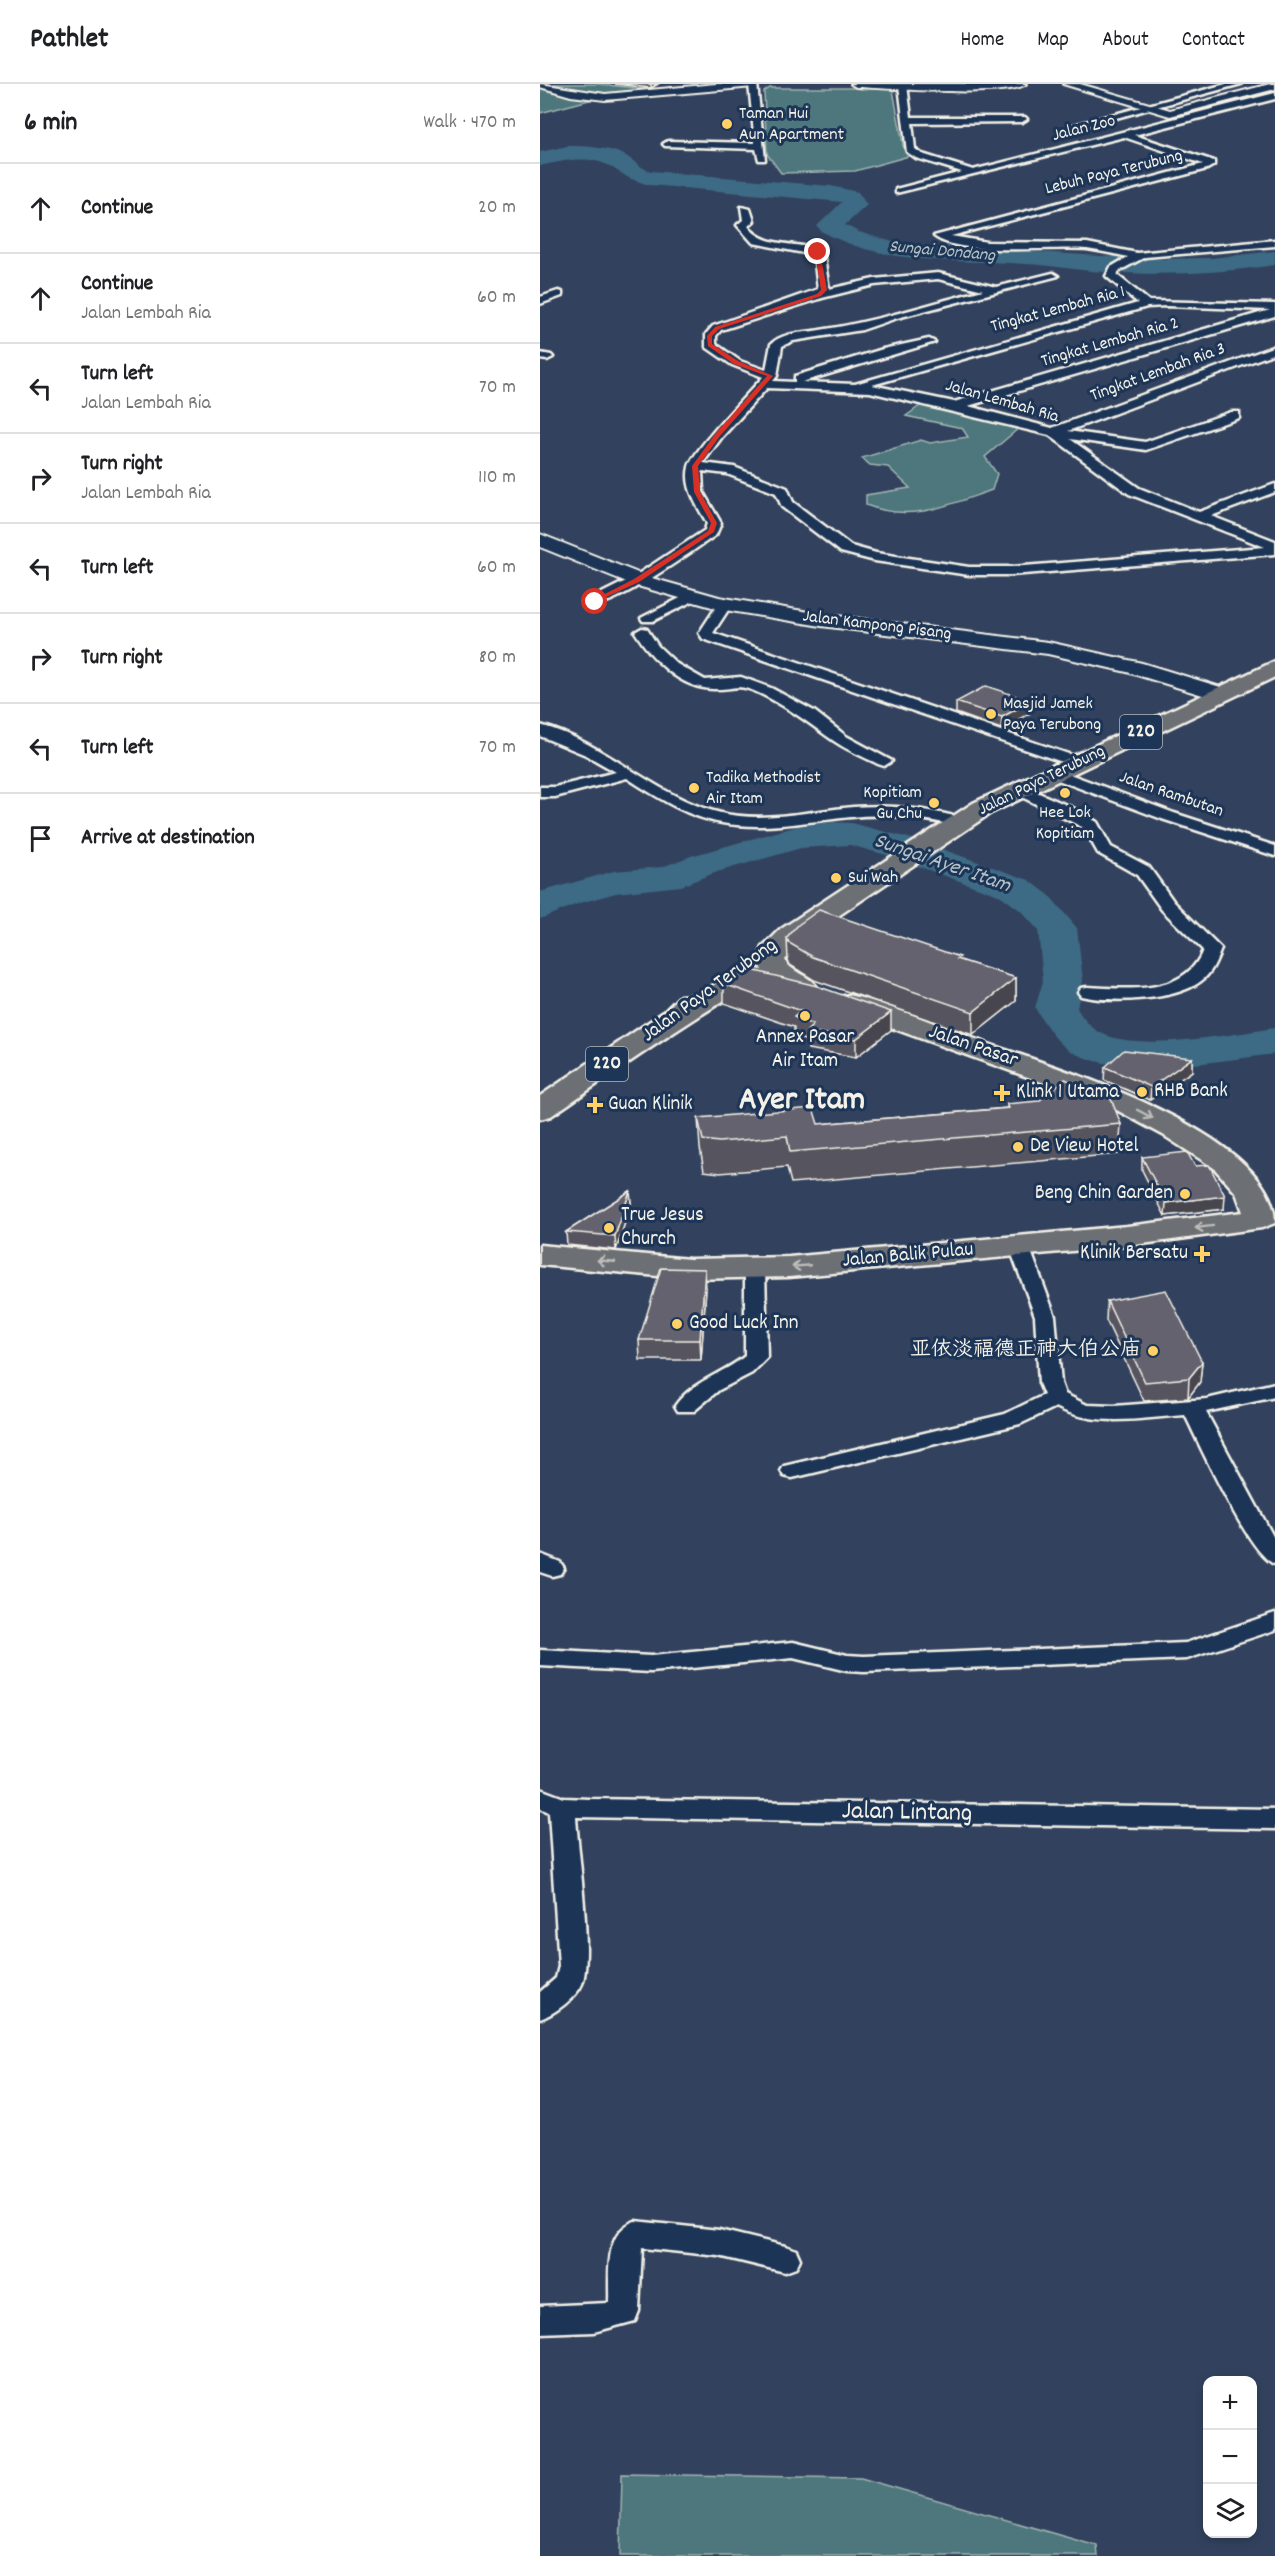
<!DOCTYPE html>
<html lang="en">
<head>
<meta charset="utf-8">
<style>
	:root { --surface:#fff; --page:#f6f6f6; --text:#202124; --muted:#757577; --line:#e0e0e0 }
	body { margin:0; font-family:Dekko,"LXGW WenKai TC",sans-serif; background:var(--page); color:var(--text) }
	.controls { position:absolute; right:18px; bottom:18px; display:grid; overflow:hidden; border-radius:12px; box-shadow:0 3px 9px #0003 }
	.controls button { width:54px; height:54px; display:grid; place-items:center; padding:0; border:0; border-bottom:2px solid var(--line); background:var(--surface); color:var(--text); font:30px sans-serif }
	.stop { position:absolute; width:18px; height:18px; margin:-14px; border:4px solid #d93025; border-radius:50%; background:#fff }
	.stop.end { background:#d93025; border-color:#fff; box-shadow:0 2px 6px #0008 }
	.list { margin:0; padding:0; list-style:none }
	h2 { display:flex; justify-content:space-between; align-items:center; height:78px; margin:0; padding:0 24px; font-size:26px }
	h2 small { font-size:20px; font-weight:400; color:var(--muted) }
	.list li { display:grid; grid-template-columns:39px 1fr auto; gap:18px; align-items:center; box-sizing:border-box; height:90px; padding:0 24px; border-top:2px solid var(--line) }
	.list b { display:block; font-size:22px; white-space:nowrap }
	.list p { margin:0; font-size:20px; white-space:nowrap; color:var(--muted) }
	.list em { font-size:20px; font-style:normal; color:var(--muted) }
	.icon { flex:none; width:33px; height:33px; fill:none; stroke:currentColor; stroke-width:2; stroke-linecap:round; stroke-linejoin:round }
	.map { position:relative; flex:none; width:735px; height:2472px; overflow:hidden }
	header { display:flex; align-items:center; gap:36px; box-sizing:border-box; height:84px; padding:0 30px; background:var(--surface); border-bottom:2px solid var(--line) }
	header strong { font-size:28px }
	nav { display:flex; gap:33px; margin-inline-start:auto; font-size:21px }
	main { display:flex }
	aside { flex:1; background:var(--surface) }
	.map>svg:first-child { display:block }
</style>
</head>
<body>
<header>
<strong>Pathlet</strong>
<nav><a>Home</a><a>Map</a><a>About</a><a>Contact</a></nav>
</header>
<main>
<aside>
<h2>6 min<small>Walk · 470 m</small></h2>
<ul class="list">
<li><svg class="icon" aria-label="ahead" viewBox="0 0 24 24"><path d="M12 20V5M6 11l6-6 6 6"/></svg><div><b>Continue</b></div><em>20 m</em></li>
<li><svg class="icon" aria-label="ahead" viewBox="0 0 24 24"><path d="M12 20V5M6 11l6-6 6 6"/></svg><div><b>Continue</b><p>Jalan Lembah Ria</p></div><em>60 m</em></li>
<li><svg class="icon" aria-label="left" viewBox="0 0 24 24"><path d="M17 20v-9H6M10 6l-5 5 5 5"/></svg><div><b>Turn left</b><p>Jalan Lembah Ria</p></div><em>70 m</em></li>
<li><svg class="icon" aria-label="right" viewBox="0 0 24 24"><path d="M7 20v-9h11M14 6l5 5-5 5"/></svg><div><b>Turn right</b><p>Jalan Lembah Ria</p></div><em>110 m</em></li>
<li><svg class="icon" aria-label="left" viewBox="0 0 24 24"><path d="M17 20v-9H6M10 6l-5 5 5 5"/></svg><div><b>Turn left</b></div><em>60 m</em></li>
<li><svg class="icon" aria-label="right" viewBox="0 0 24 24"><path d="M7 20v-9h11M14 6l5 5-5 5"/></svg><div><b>Turn right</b></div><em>80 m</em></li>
<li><svg class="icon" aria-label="left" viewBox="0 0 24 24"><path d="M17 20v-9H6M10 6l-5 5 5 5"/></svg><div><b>Turn left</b></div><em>70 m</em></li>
<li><svg class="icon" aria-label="arrive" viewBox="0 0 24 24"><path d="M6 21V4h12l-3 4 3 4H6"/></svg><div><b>Arrive at destination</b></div></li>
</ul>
</aside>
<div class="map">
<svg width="735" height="2472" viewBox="0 0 735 2472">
	<rect width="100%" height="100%" fill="#32425e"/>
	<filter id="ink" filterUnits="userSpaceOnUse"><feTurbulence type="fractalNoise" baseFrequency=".0167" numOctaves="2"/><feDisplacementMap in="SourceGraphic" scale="12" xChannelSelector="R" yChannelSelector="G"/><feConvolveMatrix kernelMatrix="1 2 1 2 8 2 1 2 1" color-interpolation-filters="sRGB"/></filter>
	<g filter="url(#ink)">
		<path fill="#4e777b" stroke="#a1b4b2" stroke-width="1.5" d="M13 0H59L114 6C78 9 47 13 13 0Z
			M0 3 53 15 0 29Z
			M230 4H340L353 6 364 66 369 72 315 87 241 89 227 70 224 8Z
			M381 321 479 344 445 373 457 390 452 406C408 421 372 439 326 421V411L370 404 348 383 330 381 322 374 381 356 390 359 428 353 422 344 366 332Z
			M82 2390 321 2394 557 2462 558 2472H80Z"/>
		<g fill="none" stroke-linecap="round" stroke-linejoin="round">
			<path fill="#3e6a84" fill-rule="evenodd" d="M28 62C46 62 70 63 86 72 96 78 100 84 111 87L291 102 318 108 327 121 305 141 319 148 356 159 609 175 672 174 735 167V181C679 189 623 192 567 188 539 187 512 181 485 180 413 175 346 182 281 147L277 142 302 118 110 101C89 95 89 94 71 83 50 70 22 77 0 82V68Z
				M293 738 312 739 376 756 489 796 509 811 537 844 543 897 537 924C542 933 549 942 559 948 596 969 692 950 735 944V970C680 976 574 998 526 964 513 954 504 938 495 924L503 897 498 846 481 827 461 812 350 772 310 761 261 764 177 788 141 802 76 809 40 819 0 835V808L74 787 122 783 151 772 258 742Z"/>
			<g stroke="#f4f1e8" stroke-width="5">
				<path id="minor" d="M209 0H217L225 76H219L216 65 125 62 123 60 128 57 215 59Z
					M686 0H701L532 46 527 43Z
					M359 1H367L371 33H485L487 35 482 38 372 39 375 65 382 70 433 86 735 9V15L594 51 674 77V81L667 85 411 152 447 158 547 159 597 169 735 156V162L605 173 579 187 577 191 609 217 735 220V232L428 322 512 344 735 262V269L528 347 605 358 691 328H699V334L606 366 530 355 599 404 659 428 735 400V408L671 432 735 457V470L471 491H429L335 477 301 468 242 423 236 409 187 390 162 387 163 408 181 439 176 451C155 465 71 526 50 521V515L92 494 165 446 167 439C158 423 144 403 149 383 153 366 209 309 223 293L192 281 166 263V250L173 242 278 205 274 171 213 159 197 141 203 136 201 123 210 125 214 137 208 142C224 165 259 157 283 167L289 205 334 195 398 189 456 203 513 189 518 192 357 234 322 246 253 257 242 262 237 292 233 297 255 298V292L343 265 389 255 395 258 262 298 315 300 598 219 566 192 571 183 588 173C575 170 561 167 547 165 511 162 420 173 394 152L663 80 584 53 356 109V105L422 88 376 74 367 68ZM398 195 443 206C389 220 335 238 280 246 264 249 243 248 231 260L226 286 200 277 176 260V252L181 246 282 214 334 201ZM626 222 730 226 414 318 332 301 607 223ZM227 304 330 308 509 351 589 410 725 463 471 483H429L336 469 311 462 253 418 247 404 194 383 163 379 182 353Z
					M18 207 22 208V212L0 220V213Z
					M0 269 11 271 13 273 7 276 0 275Z
					M152 508 157 509V515L113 537H103L101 534Z
					M185 516 192 520 173 549 546 676 548 679 540 684 534 682 163 555 159 549 180 517Z
					M102 544 107 545 118 562 137 580 165 596 201 593 231 604 274 627 306 652 352 677 344 682 338 680C324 673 307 666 294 657 270 640 248 623 221 610 196 598 196 606 173 605 139 604 112 575 95 548Z
					M0 641C66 658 116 714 181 729 224 739 270 727 313 723 352 720 389 725 427 735L429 738 421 743C385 734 348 729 311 733 268 737 226 747 182 739 147 733 117 713 87 694L15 713H0V703H15L76 688 46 671 0 652Z
					M516 685 634 729 735 762V772L622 735 510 693 508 690 510 687Z
					M478 700 531 723 557 738 571 763 609 783 634 818 681 865C676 877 672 889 661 897 635 917 572 919 541 912L538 908 541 904 547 903C587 905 646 912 663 866L622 826 597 791 558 769 544 744 472 708 470 705Z
					M479 1156 486 1158 489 1162 515 1232 521 1299 525 1310 547 1321 574 1322 667 1315 735 1299V1313L666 1328 735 1456V1480C710 1473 659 1359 645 1331 602 1334 555 1344 516 1323L480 1340 252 1394 244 1392 241 1387 244 1382 465 1330 504 1311 499 1299 495 1232 469 1162 472 1158Z
					M215 1178 222 1180 225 1184 227 1274 212 1289 179 1306 154 1327H138L135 1322C152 1297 183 1290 205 1272V1184L208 1180Z
					M0 1470 20 1478 24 1484 20 1490 12 1492 0 1488Z
					M735 1529V1546L647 1575 324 1588 307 1587 253 1574 111 1588 0 1582V1566L111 1572 253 1558 307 1571 324 1572 646 1559Z
					M0 1705 24 1714 49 1715 735 1725V1745L36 1733C38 1769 53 1871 42 1900 36 1914 14 1930 0 1935V1908L16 1894 19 1882 9 1728 0 1724Z
					M95 2137 179 2146 245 2162 256 2166 260 2175 256 2184 245 2188 179 2172 102 2164 99 2227 95 2237 54 2248 0 2250V2222L69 2219C70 2190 63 2149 95 2137Z"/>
			</g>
			<g stroke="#f4f1e8" stroke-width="4">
				<path id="tertiary" d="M0 0 65 10 176 0H219L214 3 65 16 31 12 0 3Z
					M311 0H486C469 14 345 4 316 3Z
					M523 0H540L630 26 730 0H735V5L630 32Z"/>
			</g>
			<g stroke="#f4f1e8" stroke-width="4">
				<path id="secondary" d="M0 450 108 493 179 513 281 530 508 558 602 579 687 605 690 610 687 615 679 616 587 588 508 570 281 542 179 525 94 501 0 463Z"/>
			</g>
			<g stroke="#f4f1e8" stroke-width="5">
				<path id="primary" d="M735 577V593L451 729 261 857 245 876C251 889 268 890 276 902L272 908C257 912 249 906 236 899 226 906 216 898 206 903 139 943 75 988 11 1032L0 1035V1012L125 927 140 912C146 911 154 912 158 910 184 899 190 880 222 886L217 876 223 863 241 845 433 719Z
					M309 911C356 922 401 943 446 959 516 984 735 1048 735 1139L722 1144 587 1162 249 1193 150 1195 0 1181V1161L150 1175 249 1173 587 1142 703 1128 696 1109 674 1084 623 1051 571 1023 299 925 295 919 299 913Z"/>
			</g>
			<use href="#minor" fill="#1d3557" fill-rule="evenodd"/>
			<use href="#tertiary" fill="#1d3557" fill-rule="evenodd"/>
			<use href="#secondary" fill="#1d3557" fill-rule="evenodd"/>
			<use href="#primary" fill="#6c6f75" fill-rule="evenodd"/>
		</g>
		<path fill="#56545f" stroke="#f4f1e8" stroke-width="1.5" d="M75 0H118L111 4Z
			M491 617 490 629 461 645 416 629V618Z
			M247 854 420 876 476 894V917L433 951 274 896 250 881 248 876Z
			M184 900 351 946 316 973 268 965 267 957 254 952V943L184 919Z
			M652 974V987L610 1016 564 996 565 983Z
			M467 1020 581 1040 579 1070 251 1099 247 1083 180 1089 164 1087 160 1064 158 1034 278 1040 467 1024Z
			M602 1073 655 1082 684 1125 625 1132 602 1086Z
			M90 1107 91 1120 76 1166 27 1161 26 1148Z
			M166 1204 161 1276H100L99 1256Z
			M567 1217 662 1278 660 1298 648 1314 604 1317 566 1236Z"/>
		<path fill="#46454d" stroke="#f4f1e8" stroke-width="1.5" d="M111 0H118L111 4Z
			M491 617 490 629 461 645 462 633Z
			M476 894V917L433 951V928Z
			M351 928V946L316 973V955Z
			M652 974V987L610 1016 611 1003Z
			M90 1107 91 1120 76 1166 75 1152Z
			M685 1112 684 1125 625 1132 626 1119Z
			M165 1185 166 1204 161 1276 160 1256Z
			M662 1278 660 1298 648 1314 649 1294Z"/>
		<path fill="#64626e" stroke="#f4f1e8" stroke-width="1.5" d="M446 602 491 617 462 633 416 618Z
			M279 826 420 873 417 875 476 894 433 928 273 873 249 859 247 854 258 841Z
			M211 886 277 902 351 928 316 955 267 947 273 941 254 933 261 927 184 900Z
			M584 966 652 974 611 1003 565 983Z
			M525 995 571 1015 581 1040 250 1068 247 1052 179 1058 163 1056 158 1034 273 1024 278 1040 469 1024 467 1020 499 1017Z
			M647 1068 655 1082 669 1081 685 1112 626 1119 602 1073Z
			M90 1107 75 1152 26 1148Z
			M121 1184 165 1185 160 1256H99Z
			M626 1206 662 1278 649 1294 605 1298 567 1217Z"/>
		<defs><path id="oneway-shaft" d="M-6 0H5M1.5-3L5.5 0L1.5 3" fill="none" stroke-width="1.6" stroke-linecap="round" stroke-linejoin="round" transform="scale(1.5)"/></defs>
		<g stroke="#bebdba">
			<use href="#oneway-shaft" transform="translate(605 1030) rotate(28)"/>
			<use href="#oneway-shaft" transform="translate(664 1143) rotate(173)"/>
			<use href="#oneway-shaft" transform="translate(66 1177) rotate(-175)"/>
			<use href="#oneway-shaft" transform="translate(261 1182) rotate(175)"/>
		</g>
	</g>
	<path fill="#d93025" d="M280 167 287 206 281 212 179 245 172 252V260L198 277 233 292 180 352 158 382 160 408 177 439 174 448 99 498 53 519V516L94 495 168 447 171 439 154 408 152 382 176 349 227 292 194 280 168 262 167 252 175 243 277 210 281 206 275 168Z"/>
	<g fill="#ffd166" stroke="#1d3557" stroke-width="2">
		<circle cx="187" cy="40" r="6"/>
		<circle cx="451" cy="630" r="6"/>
		<circle cx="154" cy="704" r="6"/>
		<circle cx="525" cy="709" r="6"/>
		<circle cx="394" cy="719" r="6"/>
		<circle cx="296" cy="794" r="6"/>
		<circle cx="265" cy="932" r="6"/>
		<circle cx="602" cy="1008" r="6"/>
		<path d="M459 1000h6v6h6v6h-6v6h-6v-6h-6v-6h6z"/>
		<path d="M52 1012h6v6h6v6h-6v6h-6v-6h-6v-6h6z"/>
		<circle cx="478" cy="1063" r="6"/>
		<circle cx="645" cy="1110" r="6"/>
		<circle cx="69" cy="1144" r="6"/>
		<path d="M659 1161h6v6h6v6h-6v6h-6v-6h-6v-6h6z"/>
		<circle cx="137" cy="1240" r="6"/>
		<circle cx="613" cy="1267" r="6"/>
	</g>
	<g text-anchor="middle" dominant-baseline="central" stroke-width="6" stroke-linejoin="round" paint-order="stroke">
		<g font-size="18" fill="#f4f1e8" stroke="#1d3557" text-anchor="start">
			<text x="199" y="30">Taman Hui<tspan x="199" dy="21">Aun Apartment</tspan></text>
			<text x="463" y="620">Masjid Jamek<tspan x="463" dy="21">Paya Terubong</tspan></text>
			<text x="166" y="694">Tadika Methodist<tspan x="166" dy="21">Air Itam</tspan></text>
			<text x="382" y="709" text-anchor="end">Kopitiam<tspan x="382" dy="21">Gu Chu</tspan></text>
			<text x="525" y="729" text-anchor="middle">Hee Lok<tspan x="525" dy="21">Kopitiam</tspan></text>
			<text x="308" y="794">Sui Wah</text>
		</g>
		<g font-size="18" fill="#f4f1e8" stroke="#1d3557">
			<text transform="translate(544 45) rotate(-14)">Jalan Zoo</text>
			<text transform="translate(574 89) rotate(-14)">Lebuh Paya Terubung</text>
			<text transform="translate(518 226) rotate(-15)">Tingkat Lembah Ria 1</text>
			<text transform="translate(570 259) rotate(-16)">Tingkat Lembah Ria 2</text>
			<text transform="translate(618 289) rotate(-20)">Tingkat Lembah Ria 3</text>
			<text transform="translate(462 318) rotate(16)">Jalan Lembah Ria</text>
			<text transform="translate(337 542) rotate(7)">Jalan Kampong Pisang</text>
			<text transform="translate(502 697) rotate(-26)">Jalan Paya Terubung</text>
			<text transform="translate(631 711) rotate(19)">Jalan Rambutan</text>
		</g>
		<g font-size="18" font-style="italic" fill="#b4c2c5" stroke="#1d3557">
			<text transform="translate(402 168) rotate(5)">Sungai Dondang</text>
		</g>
		<g fill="#1d3557" stroke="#b4b9bc" stroke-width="1.5">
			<rect x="580" y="631" width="42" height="34" rx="4.5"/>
			<rect x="46" y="963" width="42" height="34" rx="4.5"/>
		</g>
		<g font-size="20" font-weight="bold" fill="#f4f1e8">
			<text x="601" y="648">220</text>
			<text x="67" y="980">220</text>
		</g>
		<g font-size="21" fill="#f4f1e8" stroke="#1d3557">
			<text transform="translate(170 907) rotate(-36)">Jalan Paya Terubong</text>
			<text transform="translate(433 963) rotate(19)">Jalan Pasar</text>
			<text transform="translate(368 1172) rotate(-5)">Jalan Balik Pulau</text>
		</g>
		<g font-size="21" fill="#f4f1e8" stroke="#1d3557" text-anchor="start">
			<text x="265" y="954" text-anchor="middle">Annex Pasar<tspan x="265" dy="24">Air Itam</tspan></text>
			<text x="614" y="1008">RHB Bank</text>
			<text x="476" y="1009">Klink 1 Utama</text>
			<text x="68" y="1021">Guan Klinik</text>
			<text x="490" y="1063">De View Hotel</text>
			<text x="633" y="1110" text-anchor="end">Beng Chin Garden</text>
			<text x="81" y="1132">True Jesus<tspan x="81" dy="24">Church</tspan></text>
			<text x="648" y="1170" text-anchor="end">Klinik Bersatu</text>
			<text x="149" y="1240">Good Luck Inn</text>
			<text x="601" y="1267" text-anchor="end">亚依淡福德正神大伯公庙</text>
		</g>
		<g font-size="22" font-style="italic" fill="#b4c2c5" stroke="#1d3557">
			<text transform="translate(402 780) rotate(19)">Sungai Ayer Itam</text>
		</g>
		<g font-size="26" fill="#f4f1e8" stroke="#1d3557">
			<text transform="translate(367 1729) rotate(1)">Jalan Lintang</text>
		</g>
		<g font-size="33" font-weight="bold" fill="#f4f1e8" stroke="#1d3557">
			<text x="262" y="1017">Ayer Itam</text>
		</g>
	</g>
</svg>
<div class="controls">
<button>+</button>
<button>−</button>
<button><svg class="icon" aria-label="layers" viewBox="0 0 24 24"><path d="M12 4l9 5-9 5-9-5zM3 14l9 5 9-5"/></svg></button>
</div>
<div class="stop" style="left:55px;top:518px"></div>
<div class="stop end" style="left:278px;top:168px"></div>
</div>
</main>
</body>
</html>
